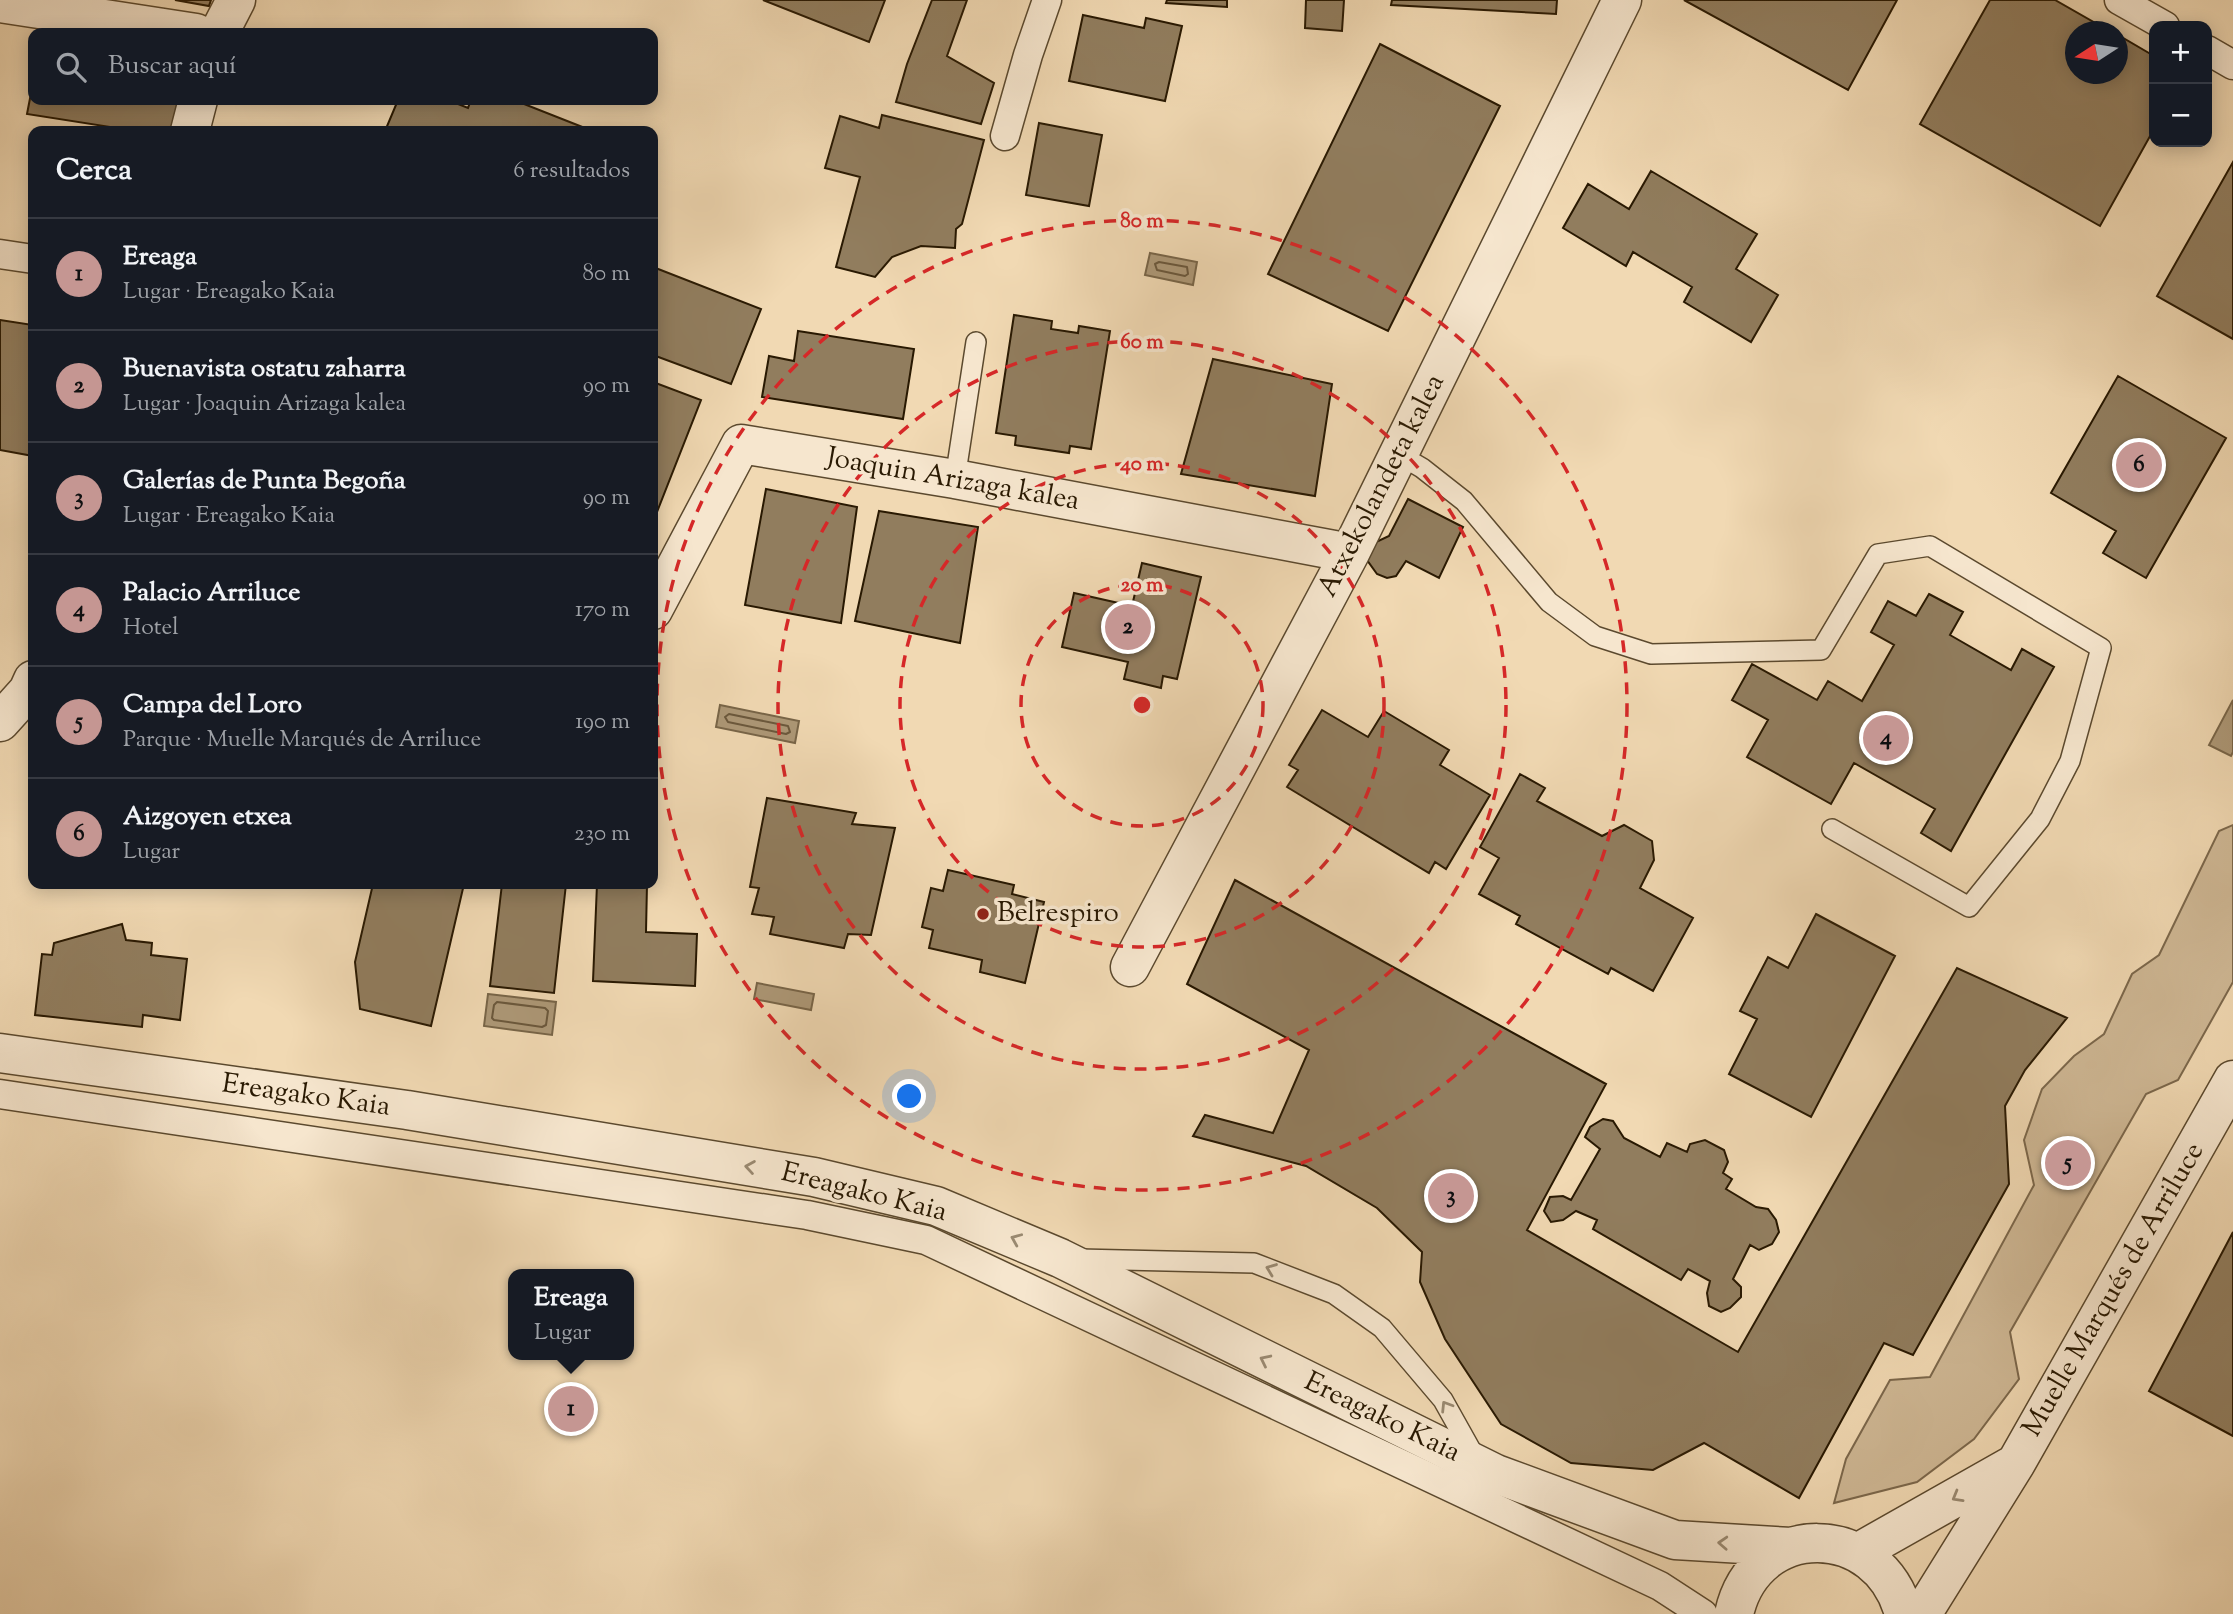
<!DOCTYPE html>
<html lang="es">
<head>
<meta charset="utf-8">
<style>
	:root { --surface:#171b24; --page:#20242c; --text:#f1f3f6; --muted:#9ea1a6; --line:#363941; --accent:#c59692 }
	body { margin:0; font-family:"Sorts Mill Goudy",serif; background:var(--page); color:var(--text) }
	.controls { position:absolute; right:21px; top:21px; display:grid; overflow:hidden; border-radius:14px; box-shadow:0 4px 18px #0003 }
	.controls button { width:63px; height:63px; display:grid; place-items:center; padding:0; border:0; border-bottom:2px solid var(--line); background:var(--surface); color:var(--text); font:35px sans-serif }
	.compass { position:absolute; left:2065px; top:21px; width:63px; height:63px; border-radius:50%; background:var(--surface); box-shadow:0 4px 18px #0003; rotate:258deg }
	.you { position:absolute; left:910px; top:1097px; width:24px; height:24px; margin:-18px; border:5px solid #fff; border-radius:50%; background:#1a73e8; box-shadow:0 0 0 10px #1a73e833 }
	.badge { display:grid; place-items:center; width:46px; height:46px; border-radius:50%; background:var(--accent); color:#111; font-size:23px; font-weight:700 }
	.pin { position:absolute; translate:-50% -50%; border:4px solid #fff; box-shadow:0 2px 7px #0006 }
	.popup { position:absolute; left:508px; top:1269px; width:126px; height:91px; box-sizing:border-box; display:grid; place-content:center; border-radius:14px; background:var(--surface); filter:drop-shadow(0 2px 5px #0005); font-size:23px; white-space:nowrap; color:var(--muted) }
	.popup b { font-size:26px; color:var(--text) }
	.popup::after { content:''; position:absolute; left:50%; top:100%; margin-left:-14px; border:14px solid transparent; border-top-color:var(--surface) }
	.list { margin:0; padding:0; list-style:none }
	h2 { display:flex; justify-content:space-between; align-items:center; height:91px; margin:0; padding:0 28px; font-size:30px }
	h2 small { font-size:23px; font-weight:400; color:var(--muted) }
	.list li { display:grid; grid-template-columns:46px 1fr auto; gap:21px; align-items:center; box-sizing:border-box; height:112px; padding:0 28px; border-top:2px solid var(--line) }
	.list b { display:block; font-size:26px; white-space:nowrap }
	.list p { margin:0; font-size:23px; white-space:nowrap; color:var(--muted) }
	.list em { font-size:23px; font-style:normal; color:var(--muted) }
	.icon { flex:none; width:38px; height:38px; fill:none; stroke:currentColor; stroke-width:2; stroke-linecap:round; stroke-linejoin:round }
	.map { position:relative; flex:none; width:2233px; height:1614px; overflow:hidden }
	.search { position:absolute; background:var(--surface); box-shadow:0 4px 18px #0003; left:28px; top:28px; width:630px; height:77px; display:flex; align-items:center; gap:18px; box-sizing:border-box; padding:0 24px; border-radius:14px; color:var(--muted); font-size:26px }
	.panel { position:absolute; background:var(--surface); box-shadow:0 4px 18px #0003; left:28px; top:126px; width:630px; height:763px; border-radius:14px }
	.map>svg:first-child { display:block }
</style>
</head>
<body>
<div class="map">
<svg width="2233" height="1614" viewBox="0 0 2233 1614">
	<rect width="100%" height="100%" fill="#f1d9b3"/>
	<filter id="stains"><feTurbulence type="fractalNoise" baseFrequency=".00286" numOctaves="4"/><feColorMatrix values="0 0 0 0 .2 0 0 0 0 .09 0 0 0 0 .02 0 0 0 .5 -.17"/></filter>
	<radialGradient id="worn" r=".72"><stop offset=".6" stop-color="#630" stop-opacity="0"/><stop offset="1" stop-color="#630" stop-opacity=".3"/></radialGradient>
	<path fill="#cfb895" stroke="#7c684c" stroke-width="2" d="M2233 825V982L2178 1080 2146 1094 2010 1332 2019 1379 1974 1439 1917 1482 1834 1503 1846 1459 1890 1380 1930 1377 2034 1185 2024 1140 2042 1089 2074 1056 2104 1034 2132 974 2159 955 2219 831Z"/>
	<path fill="#ad9877" stroke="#786548" stroke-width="2" d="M1150 253 1197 262 1193 285 1145 275Z
		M2233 700V752L2231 756 2209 745Z
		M720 705 799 721 795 743 716 727Z
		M757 983 814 994 811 1010 754 999Z
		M488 994 556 1002 552 1035 484 1026Z"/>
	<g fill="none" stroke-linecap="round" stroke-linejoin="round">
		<path stroke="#6b583c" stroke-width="2" d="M1159 262 1187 267 1188 274 1185 276 1157 270 1155 264Z
			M729 714 788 726 790 732 786 734 728 722 725 717Z
			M497 1002 545 1008 548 1011 546 1025 542 1027 494 1020 492 1018 494 1005Z"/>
	</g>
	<path fill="#917d5e" stroke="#291902" stroke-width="2" d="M175 0H211L209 6Z
		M763 0H885L869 42Z
		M932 0H967L947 56 994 83 981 124 896 102 907 64Z
		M1167 0H1227V7L1166 3Z
		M1306 0H1344L1342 31 1305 28Z
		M1392 0H1557L1556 14 1391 5Z
		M1684 0H1897L1848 90Z
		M1990 0H2055L2111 32H2076V74H2118V35L2154 56V129L2100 226 1920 124Z
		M1083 15 1144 28 1146 18 1182 26 1165 101 1069 81Z
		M1380 44 1500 106 1388 331 1268 274Z
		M33 83V100H183L176 131H117V128L27 114Z
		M398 100H448L468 108 471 100H514L590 130 385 131Z
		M882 115 984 140 962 224 956 229 955 248 921 246 892 257 875 277 836 267 860 177 825 168 840 116 879 128Z
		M1039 123 1102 135 1089 206 1026 195Z
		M2233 162V339L2157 296Z
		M1651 171 1757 234 1736 269 1778 295 1751 342 1684 302 1692 287 1633 252 1626 266 1563 228 1588 184 1629 209Z
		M653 267 761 309 731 384 653 355Z
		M1014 315 1052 321 1051 329 1078 333 1079 326 1110 331 1091 449 1070 446 1069 453 1015 445 1016 436 996 433Z
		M0 320 33 325V456L0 450Z
		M798 331 914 349 903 419 762 397 769 356 794 361Z
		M1213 359 1332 384 1315 496 1181 474Z
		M2118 376 2226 438 2146 578 2103 553 2116 531 2051 493Z
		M653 382 701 400 655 517 653 516Z
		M766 489 857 507 841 623 745 605Z
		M1408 499 1463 527 1439 578 1406 561 1396 576 1387 578 1377 574 1367 560 1374 543 1389 536Z
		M879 511 978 527 960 643 855 621Z
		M1142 563 1201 577 1177 679 1163 676 1161 688 1124 679 1128 662 1062 647 1074 593 1132 606Z
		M1929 594 1963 612 1950 635 2011 670 2022 649 2054 667 1951 851 1921 833 1935 809 1854 763 1831 804 1747 757 1768 720 1732 700 1752 664 1817 700 1828 681 1862 701 1894 645 1871 632 1888 601 1916 616Z
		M1322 710 1368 737 1384 711 1449 750 1440 765 1490 795 1446 869 1435 862 1429 873 1287 787 1298 770 1289 765Z
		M1520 774 1545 788 1537 801 1602 836 1624 825 1652 841 1654 860 1640 888 1693 918 1653 991 1611 968 1608 974 1516 924 1520 916 1479 894 1499 858 1480 847Z
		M767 798 856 813 852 824 895 828 871 935 848 934 844 948 770 934 774 917 752 914 759 888 750 887Z
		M948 870 1014 885 1012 894 1044 902 1025 983 980 972 982 960 929 948 933 930 922 927 931 888 943 891Z
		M1235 880 1606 1084 1527 1230 1738 1352 1957 968 2067 1018 2025 1070 2005 1106 2009 1184 1913 1355 1884 1343 1799 1498 1704 1443 1653 1470 1571 1463 1501 1424 1445 1339 1420 1282 1422 1252 1377 1208 1306 1166 1193 1136 1205 1115 1273 1133 1309 1050 1187 984Z
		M373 884H464L431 1026 360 1009 355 962Z
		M502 884H566L554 993 490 986Z
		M597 884H647L646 932 697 934 695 986 593 981Z
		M1816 914 1895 956 1811 1117 1729 1074 1757 1019 1740 1011 1768 957 1788 968Z
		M122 924 126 940 152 943 151 955 187 959 180 1020 143 1015 142 1027 35 1015 42 954 52 955 54 943Z
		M1603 1119 1613 1121 1624 1138 1660 1157 1667 1143 1687 1152 1690 1144 1705 1140 1724 1150 1728 1162 1723 1173 1732 1179 1726 1189 1756 1207 1768 1209 1776 1220 1779 1232 1772 1244 1759 1250 1750 1245 1733 1279 1741 1287V1297L1730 1308 1721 1312 1709 1306 1707 1293 1710 1281 1688 1269 1681 1280 1593 1229 1597 1220 1576 1211 1563 1220 1551 1222 1544 1211 1550 1197 1563 1196 1571 1200 1600 1149 1585 1137 1590 1127Z
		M2233 1232V1436L2149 1391Z"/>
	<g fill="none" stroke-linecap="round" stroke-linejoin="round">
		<g stroke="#5b492e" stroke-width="22">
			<path id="service" d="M1398 454 1422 468 1464 501 1549 602 1595 636 1651 654 1821 650 1878 554 1930 546 2101 648 2070 761 2040 819 1969 907 1832 829
				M955 479 976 342
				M1079 1259 1254 1263 1334 1294 1382 1328 1443 1400 1476 1459"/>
		</g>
		<g stroke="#5b492e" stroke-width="31">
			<path id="pedestrian" d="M2119 0 2165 26
				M2207 50 2233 65
				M1005 136 1028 55 1047 0
				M0 254 33 259
				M0 1094 807 1215 926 1240 1660 1586 1703 1614"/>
		</g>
		<g stroke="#5b492e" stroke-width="41">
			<path id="minor" d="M0 3 196 33
				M219 33 236 0
				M190 131 198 100
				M653 610 741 444 955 479 1350 553
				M0 722 28 691 33 680
				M1130 967 1350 553 1622 0
				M0 1053 407 1110 814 1177 936 1206 1060 1258 1496 1474 1675 1540 1791 1547
				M1859 1552 2011 1466
				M1734 1614C1755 1519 1879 1520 1904 1614
				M1922 1614 2016 1463 2233 1080"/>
		</g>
		<use href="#service" stroke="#f6e6ce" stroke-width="19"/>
		<use href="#pedestrian" stroke="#f6e6ce" stroke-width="28"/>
		<use href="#minor" stroke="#f6e6ce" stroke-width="38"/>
	</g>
	<defs><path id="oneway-chevron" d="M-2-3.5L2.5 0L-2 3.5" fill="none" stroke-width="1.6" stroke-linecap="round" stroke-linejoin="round" transform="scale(1.75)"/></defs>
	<g stroke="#9a8a72">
		<use href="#oneway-chevron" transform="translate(750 1167) rotate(-171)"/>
		<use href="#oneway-chevron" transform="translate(1016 1239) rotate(-157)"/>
		<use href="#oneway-chevron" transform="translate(1271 1269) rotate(-159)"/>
		<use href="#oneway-chevron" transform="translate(1265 1360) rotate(-154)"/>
		<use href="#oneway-chevron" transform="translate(1446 1406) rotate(-122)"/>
		<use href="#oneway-chevron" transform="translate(1957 1497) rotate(150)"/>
		<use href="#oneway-chevron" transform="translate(1723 1543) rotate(-177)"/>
	</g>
	<g fill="none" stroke="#d62828" stroke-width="3.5" stroke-dasharray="12 9">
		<circle cx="1142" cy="705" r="121"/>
		<circle cx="1142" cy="705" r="242"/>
		<circle cx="1142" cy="705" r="364"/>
		<circle cx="1142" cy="705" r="485"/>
	</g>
	<circle fill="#8f2418" stroke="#f6e6ce" stroke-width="2.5" cx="983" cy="914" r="7"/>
	<g text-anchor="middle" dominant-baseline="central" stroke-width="7" stroke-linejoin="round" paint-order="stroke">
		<g font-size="28" fill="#291902" stroke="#f6e6ce">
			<text transform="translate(953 480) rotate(10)">Joaquin Arizaga kalea</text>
			<text transform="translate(1382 486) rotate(-63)">Atxekolandeta kalea</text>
			<text transform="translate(306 1096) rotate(8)">Ereagako Kaia</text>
			<text transform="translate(864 1193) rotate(14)">Ereagako Kaia</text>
			<text transform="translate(2114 1290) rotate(-60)">Muelle Marqués de Arriluce</text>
			<text transform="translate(1382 1418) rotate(26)">Ereagako Kaia</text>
		</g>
		<g font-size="28" fill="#291902" stroke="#f6e6ce" text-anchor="start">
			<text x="997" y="914">Belrespiro</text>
		</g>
	</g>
	<circle cx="1142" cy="705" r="10" fill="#d62828" stroke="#f6e6ce" stroke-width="3.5"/>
	<g font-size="21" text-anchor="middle" font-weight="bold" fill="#d62828" stroke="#f6e6ce" stroke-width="7" stroke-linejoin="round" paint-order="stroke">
		<text x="1142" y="227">80 m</text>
		<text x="1142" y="348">60 m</text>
		<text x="1142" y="470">40 m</text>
		<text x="1142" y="591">20 m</text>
	</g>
	<rect width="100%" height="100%" filter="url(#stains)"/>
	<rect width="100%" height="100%" fill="url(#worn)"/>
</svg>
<div class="controls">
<button>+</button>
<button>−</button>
</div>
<svg class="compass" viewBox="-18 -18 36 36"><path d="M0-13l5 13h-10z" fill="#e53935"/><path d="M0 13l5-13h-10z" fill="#9ea1a6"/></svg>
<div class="you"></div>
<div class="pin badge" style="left:571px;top:1409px">1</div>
<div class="popup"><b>Ereaga</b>Lugar</div>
<div class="pin badge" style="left:1128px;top:627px">2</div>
<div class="pin badge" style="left:1451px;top:1196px">3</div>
<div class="pin badge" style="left:1886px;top:738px">4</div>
<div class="pin badge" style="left:2068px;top:1163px">5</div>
<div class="pin badge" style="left:2139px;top:465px">6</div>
<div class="search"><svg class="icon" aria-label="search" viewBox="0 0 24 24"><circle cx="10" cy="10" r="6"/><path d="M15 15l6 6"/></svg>Buscar aquí</div>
<section class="panel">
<h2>Cerca<small>6 resultados</small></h2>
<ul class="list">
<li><span class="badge">1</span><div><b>Ereaga</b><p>Lugar · Ereagako Kaia</p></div><em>80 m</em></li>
<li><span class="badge">2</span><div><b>Buenavista ostatu zaharra</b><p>Lugar · Joaquin Arizaga kalea</p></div><em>90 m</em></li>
<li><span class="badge">3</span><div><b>Galerías de Punta Begoña</b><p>Lugar · Ereagako Kaia</p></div><em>90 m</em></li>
<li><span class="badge">4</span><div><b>Palacio Arriluce</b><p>Hotel</p></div><em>170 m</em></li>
<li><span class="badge">5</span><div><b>Campa del Loro</b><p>Parque · Muelle Marqués de Arriluce</p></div><em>190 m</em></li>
<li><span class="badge">6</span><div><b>Aizgoyen etxea</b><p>Lugar</p></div><em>230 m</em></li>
</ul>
</section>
</div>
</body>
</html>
